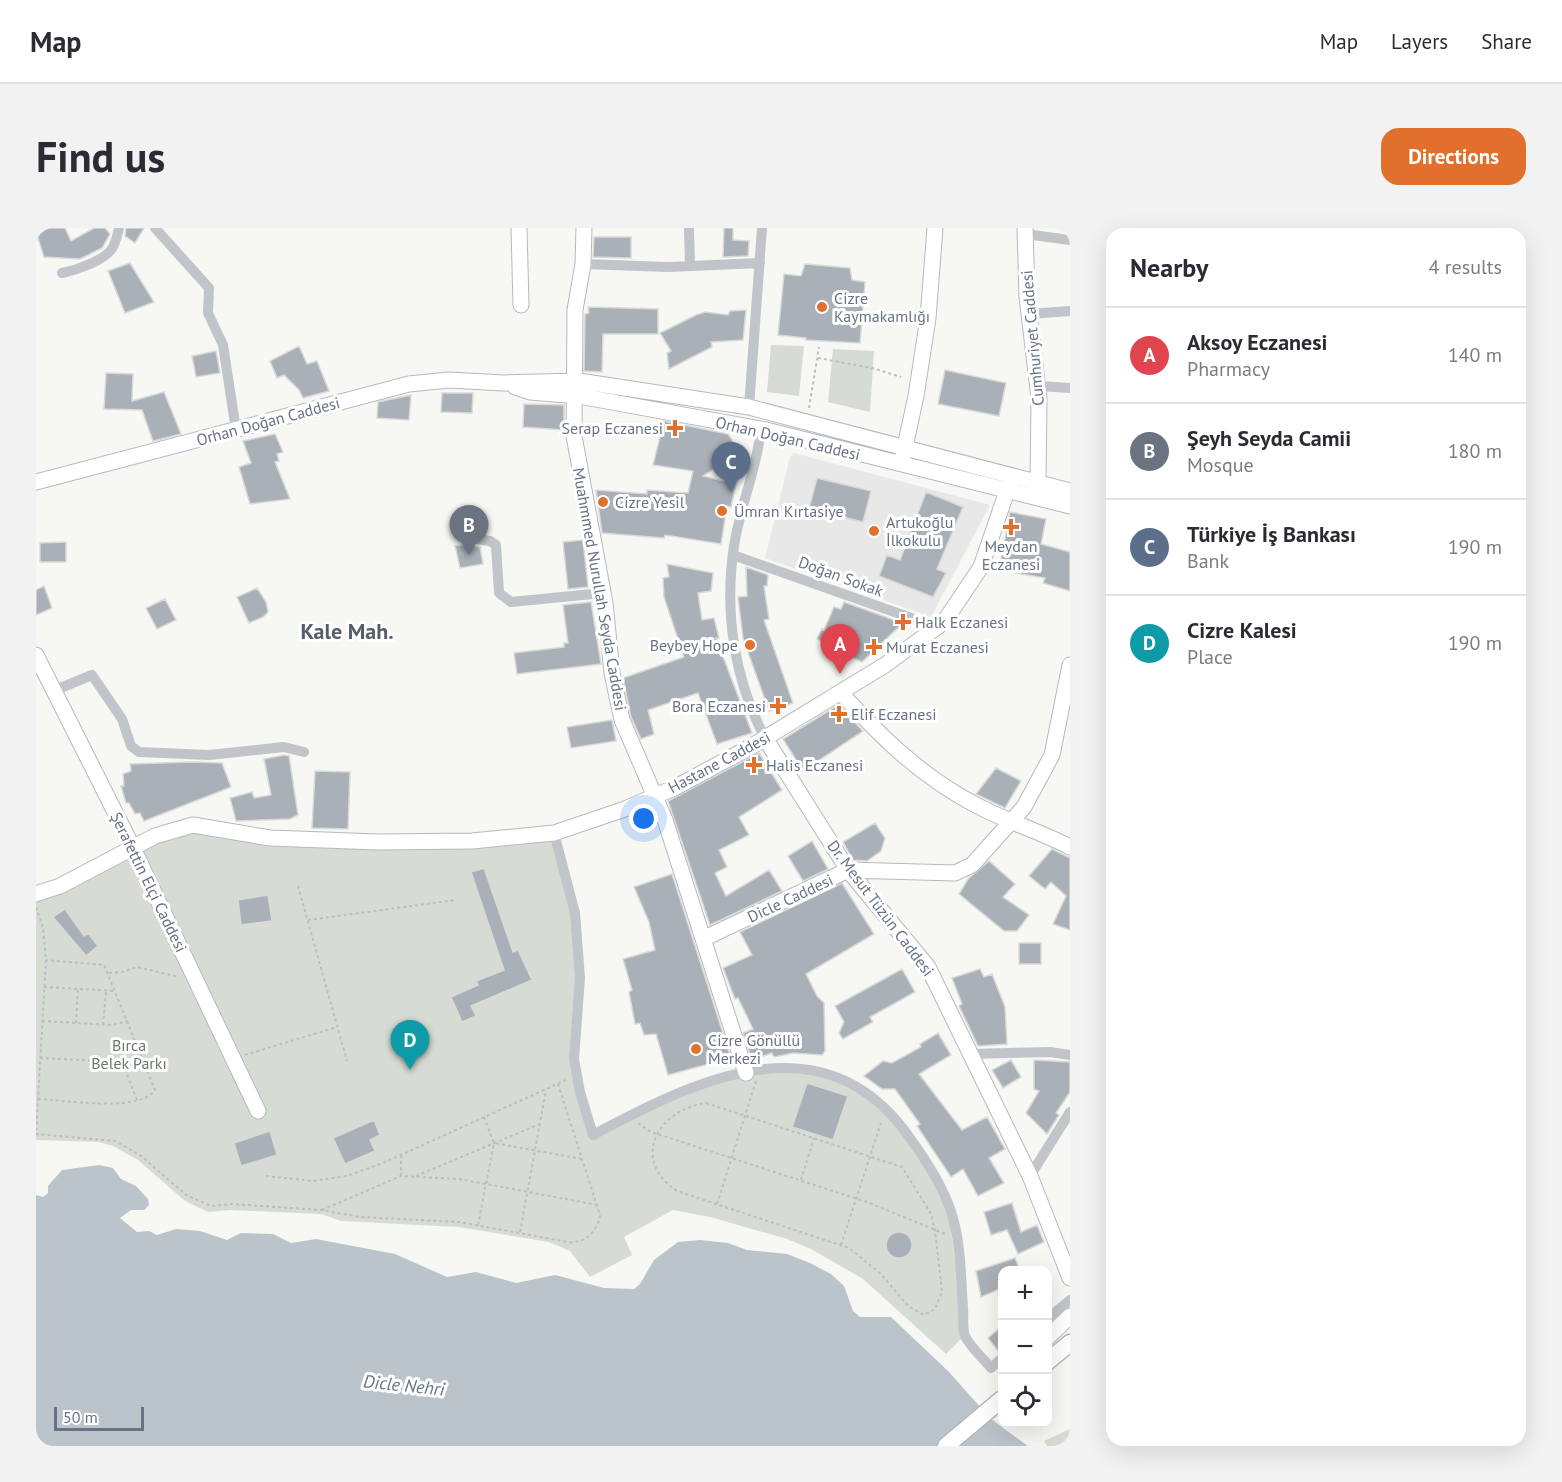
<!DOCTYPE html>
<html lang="en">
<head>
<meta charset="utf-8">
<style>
	:root { --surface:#fff; --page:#f2f2f3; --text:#2b2b33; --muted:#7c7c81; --line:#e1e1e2; --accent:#e0702b }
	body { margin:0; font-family:"PT Sans",sans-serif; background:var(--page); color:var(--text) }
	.controls { position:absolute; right:18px; bottom:18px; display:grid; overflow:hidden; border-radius:12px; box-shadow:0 6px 24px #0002 }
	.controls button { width:54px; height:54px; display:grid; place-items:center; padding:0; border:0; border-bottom:2px solid var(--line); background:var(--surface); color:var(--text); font:30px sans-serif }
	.scale { position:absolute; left:18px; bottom:15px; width:90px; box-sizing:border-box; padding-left:6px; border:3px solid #677385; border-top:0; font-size:16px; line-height:21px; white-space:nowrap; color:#677385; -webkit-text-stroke:4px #fff; paint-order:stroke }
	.you { position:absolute; left:608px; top:591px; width:21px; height:21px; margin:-15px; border:4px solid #fff; border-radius:50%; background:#1a73e8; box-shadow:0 0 0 9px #1a73e833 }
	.badge { display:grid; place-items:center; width:39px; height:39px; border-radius:50%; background:var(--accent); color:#fff; font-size:20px; font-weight:700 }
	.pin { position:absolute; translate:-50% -50px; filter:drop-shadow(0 2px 3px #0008) }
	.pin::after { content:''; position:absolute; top:32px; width:21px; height:18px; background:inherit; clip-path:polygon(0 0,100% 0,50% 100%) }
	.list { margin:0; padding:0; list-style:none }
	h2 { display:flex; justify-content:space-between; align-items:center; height:78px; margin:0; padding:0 24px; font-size:26px }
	h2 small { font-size:20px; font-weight:400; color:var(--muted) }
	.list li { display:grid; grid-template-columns:39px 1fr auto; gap:18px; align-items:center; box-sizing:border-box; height:96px; padding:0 24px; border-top:2px solid var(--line) }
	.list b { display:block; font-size:22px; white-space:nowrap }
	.list p { margin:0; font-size:20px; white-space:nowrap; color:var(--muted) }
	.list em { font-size:20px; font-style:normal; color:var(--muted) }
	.icon { flex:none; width:33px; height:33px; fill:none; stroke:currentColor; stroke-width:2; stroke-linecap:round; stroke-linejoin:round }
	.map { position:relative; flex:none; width:1034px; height:1218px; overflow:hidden; border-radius:18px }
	header { display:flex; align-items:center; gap:36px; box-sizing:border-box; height:84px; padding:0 30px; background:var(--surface); border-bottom:2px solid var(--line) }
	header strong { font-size:28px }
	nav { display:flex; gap:33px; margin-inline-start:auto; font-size:21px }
	.intro { display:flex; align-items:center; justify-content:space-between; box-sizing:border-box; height:144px; padding:0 36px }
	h1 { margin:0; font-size:42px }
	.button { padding:15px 27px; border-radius:18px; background:var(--accent); color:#fff; font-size:21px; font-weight:700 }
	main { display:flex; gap:36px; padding:0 36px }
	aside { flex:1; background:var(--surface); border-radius:18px; box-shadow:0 6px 24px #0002 }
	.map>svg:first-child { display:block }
</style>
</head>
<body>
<header>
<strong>Map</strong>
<nav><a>Map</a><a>Layers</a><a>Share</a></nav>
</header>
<div class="intro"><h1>Find us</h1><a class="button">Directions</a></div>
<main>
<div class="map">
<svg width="1034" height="1218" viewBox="0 0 1034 1218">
	<rect width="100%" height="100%" fill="#f7f7f4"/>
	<path fill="#e8e8e8" d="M758 225 954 277 895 389 729 330 754 229Z"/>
	<path fill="#d6dcd4" d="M735 117 768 118 763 168 731 164Z
		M797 121 838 123 834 184 792 174Z
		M135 602 234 610 518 605 539 685 544 750 538 831 557 907 600 884 710 845 782 842 850 880 911 972 929 1107 910 1126 827 1051 775 1021 751 1011 674 989 637 982 588 1009 596 1027 554 1049 534 1023 513 1014 423 999 305 993 285 986 194 982 172 984 149 973 102 932 77 918 62 914 0 912V666Z
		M1034 1201V1218H1011L1008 1213Z"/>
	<path fill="#bbc4ca" d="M63 937 77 940 85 951 100 958 112 971 113 977 108 982H95L84 990 101 1004 113 1003 121 1007 140 1001 164 1003 191 1012 205 1005 237 1006 255 1015 280 1011 359 1026 411 1049 440 1044 480 1055 519 1047 568 1060 598 1061 604 1056 618 1032 642 1014 664 1012 692 1015 711 1022 751 1026 774 1035 795 1046 808 1058 817 1083 824 1089H855L913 1144 955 1191 992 1218H0V967L7 969 12 965V958L26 942Z"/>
	<path fill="#aab0b7" stroke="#d9d9d7" stroke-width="1.5" d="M8 0H29L35 13 58 0H69L74 6 66 20 44 31 8 29 0 4Z
		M90 0H108L99 15 89 8Z
		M688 0H697V12L713 13 712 28 687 29Z
		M558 9H595V30L557 29Z
		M94 35 118 74 89 85 72 43Z
		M769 36 814 40 816 52 829 54 824 115 770 112V110L742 107 748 46 765 48Z
		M552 79 622 81V106H567L566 144 548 143 549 86 553 85Z
		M710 82 707 112 675 114 676 119 633 141 631 125 635 123 624 105 660 87 669 84 692 87 694 83Z
		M263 118 271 136 281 133 293 163 267 170 263 162 248 147 241 150 234 133Z
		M180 123 184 145 160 149 156 128Z
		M909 142 970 155 963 188 902 176Z
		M70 145 97 146 96 173 128 164 145 206 117 213 106 182 68 181Z
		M406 165H437L436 185 405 184Z
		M375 167 373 192 341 190 342 174Z
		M488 176 528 177V202L487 199Z
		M628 193 692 206 704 224 667 248 700 256 695 279 691 278 685 316 629 307 628 310 566 305 560 262 611 266V262L652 265 657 243 617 237Z
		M239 206 247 224 241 226 243 233 239 234 254 271 214 276 203 239 215 235 207 213Z
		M781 250 835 263 827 294 773 281Z
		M890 264 927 279 901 341 910 345 897 369 843 348 851 327 864 332Z
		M974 284 1010 291 1005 316 1034 324V363L1007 355 1009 350 963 342Z
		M547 312 552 359 532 361 527 314Z
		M30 314V334H4V315Z
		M428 317 444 319 447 336 424 340 419 318Z
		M631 336 677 345 675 363 662 365 666 392 678 390 683 410H680L716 505 681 516 662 465 612 482 618 506 605 511 595 489 587 450 648 429 628 369 627 350 633 349Z
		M710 339 732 347 731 358H728L733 391 728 392 757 475 733 483 707 410 702 369 711 368Z
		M8 358 16 380 0 387V362Z
		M221 360 230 374 232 384 227 389 213 395 201 369Z
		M129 371 140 392 121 401 110 380Z
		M555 374 565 436 481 446 478 425 528 419V415H532L527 377Z
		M808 374 866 395H867L826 434 781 411 786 401 788 402 798 379 805 381Z
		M802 477 827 503 767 543 747 511Z
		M576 492 580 513 535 520 531 499Z
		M723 525 746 562 703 589 713 607 683 622 691 639 679 645 690 668 733 642 746 663 674 697 632 573Z
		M248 527 253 528 262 587 254 591 200 593 194 570 216 564 218 570 235 567 228 531Z
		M156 534 186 535 195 559 108 593 104 585 99 586 93 575H90L85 558H88L87 546 95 543 94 536Z
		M960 540 985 553 969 580 940 566Z
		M279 543 314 544 312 601 276 600Z
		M839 595 849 610 845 623 831 633 817 632 807 614Z
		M776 613 792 641 767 653 752 628Z
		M1016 621 1034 630V702L1017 696 1030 668 1015 654 1009 661 993 648Z
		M953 633 979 656 967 669 993 687 981 703H968L923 666 932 651Z
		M448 640 477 724 482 722 496 752 435 778 440 788 426 794 415 769 442 757 440 753 468 742 435 644Z
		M636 646 695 830 632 847 620 806 608 807 604 795 599 796 593 764 596 762 587 731 619 722 613 694 598 659Z
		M806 655 838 706 770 746 781 768 788 775 789 823 786 827 757 825 738 829 736 825 716 832 707 805 717 801 702 770 699 771 687 740 716 727 704 704Z
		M232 667 236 693 205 697 202 672Z
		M29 681 48 708 52 705 62 718 50 728 17 689Z
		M983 715H1005V736H983Z
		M866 741 879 764 834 789 837 794 807 811 803 805 808 794 799 778Z
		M944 741 948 749 956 746 969 779 971 816 942 818 923 778 926 776 916 750Z
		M902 805 915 827 883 846 926 902 951 889 969 921 953 930 968 955 942 968 927 941 915 949 881 898 884 896 859 861H846L828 848 847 833 856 835 885 819 884 816Z
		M975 832 985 849 967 860 956 842Z
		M998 832 1034 834V864L1020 885 1023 887 1011 906 990 885 1003 863 998 861Z
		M771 855 812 868 797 912 756 899Z
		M338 892 344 907 334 912 339 923 309 936 297 910Z
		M234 903 241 927 205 938 198 915Z
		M976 975 985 1004 1001 997 1008 1014 982 1026 971 1002 955 1007 948 984Z
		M850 1017a13 13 0 1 1 26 0a13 13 0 1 1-26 0Z
		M979 1030 984 1042H966V1060L945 1069 940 1043Z
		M966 1098V1123L963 1124 952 1110Z"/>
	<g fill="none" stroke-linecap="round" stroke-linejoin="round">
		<g stroke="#b5b9bf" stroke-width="17">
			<path id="secondary" d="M483 0 485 77
				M548 0 547 36 539 82 538 208 569 375 576 445 586 492 629 592 710 845
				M989 0 991 69 1003 170 1002 255
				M479 159 494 164 543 168 730 202 1034 278
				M867 228 880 168 892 90 899 0
				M0 254 373 156 413 152 467 155 543 153 713 179 1034 263
				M0 427 96 618 222 883
				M805 465C845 509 885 548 938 576 969 593 1003 603 1034 619
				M729 510 812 642 892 739 994 948 1034 1050
				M0 666 24 658 119 608 157 597 234 610 342 614 436 613 518 605 589 581 640 559 716 518 849 437 908 394 945 339 971 263 978 250
				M669 710 812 642 919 645 936 637 988 579 1016 527 1034 437
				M1011 1110 1034 1088"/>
		</g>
		<g stroke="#b4b7bc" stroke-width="19">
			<path id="primary" d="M1011 1134 1034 1115
				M910 1218 966 1171"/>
		</g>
		<path stroke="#bbbdc0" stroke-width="2" stroke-dasharray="3 3" stroke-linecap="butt" d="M782 130 836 140 865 149
			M773 180 783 119
			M262 658 311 833
			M0 679 7 700 10 732 0 906 79 913 104 927 150 967 175 978 196 976 285 982 324 989 423 994 532 1014C549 1016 562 1003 564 987L522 856
			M272 692 420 672
			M73 745 86 744 101 739 143 749
			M8 759 79 763
			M6 793 76 797 91 793
			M40 795 42 760
			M67 797 70 763
			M209 827 301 799
			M4 830 86 834 101 872
			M86 834 105 827
			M2 871C28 872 104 885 119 862L68 737 10 732
			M670 875 866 939 894 984 899 1002 906 1064 899 1081 888 1087 872 1078 845 1046 813 1020 641 963C594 932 621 882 670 875Z
			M448 889 458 915 546 931
			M602 895 615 904 831 974 909 1006
			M365 927V948
			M230 948 277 953 311 948 347 935 530 852
			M380 948 504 896
			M765 952 778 910
			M681 976 720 853
			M286 982 365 948 423 951 562 977
			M442 997 458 915
			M484 1004 510 862
			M805 1017 845 895"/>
		<path stroke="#c1c4c8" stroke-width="10" d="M119 0 173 60 172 85 187 117 200 202
			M653 0 654 38
			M989 6 1034 12
			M547 36 632 39 724 35
			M26 45C41 42 70 32 77 19 80 13 82 6 83 0
			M993 86 1034 83
			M1002 158 1034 160
			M713 179 726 0
			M725 201C721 241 704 278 698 318 688 384 698 451 729 510
			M428 309 454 313 460 317 463 365 475 374 567 365
			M697 327 901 399
			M17 463 56 447 86 491 95 518 103 524 173 527 248 519 268 524
			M518 605 539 685 544 750 538 831 544 864 557 907C662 851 789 788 874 910 891 934 909 961 917 990 925 1019 925 1050 927 1080 928 1088 926 1101 929 1108 934 1119 947 1130 955 1140L966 1130
			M935 826 1014 824 1034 827
			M994 948 1034 884
			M1011 1091 1034 1072"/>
		<use href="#secondary" stroke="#fff" stroke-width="15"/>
		<use href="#primary" stroke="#fff" stroke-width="16"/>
	</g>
	<g fill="#e0702b" stroke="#fff" stroke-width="2">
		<circle cx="786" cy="79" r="6"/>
		<path d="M636 191h6v6h6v6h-6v6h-6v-6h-6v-6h6z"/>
		<circle cx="567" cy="274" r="6"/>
		<circle cx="686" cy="283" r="6"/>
		<path d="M972 290h6v6h6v6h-6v6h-6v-6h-6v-6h6z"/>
		<circle cx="838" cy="303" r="6"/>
		<path d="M864 385h6v6h6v6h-6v6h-6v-6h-6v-6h6z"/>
		<circle cx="714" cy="417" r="6"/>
		<path d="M835 410h6v6h6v6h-6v6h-6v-6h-6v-6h6z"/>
		<path d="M739 469h6v6h6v6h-6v6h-6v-6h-6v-6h6z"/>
		<path d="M800 477h6v6h6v6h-6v6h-6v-6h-6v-6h6z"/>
		<path d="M715 528h6v6h6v6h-6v6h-6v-6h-6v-6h6z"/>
		<circle cx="660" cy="821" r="6"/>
	</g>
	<g text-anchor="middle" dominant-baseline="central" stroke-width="6" stroke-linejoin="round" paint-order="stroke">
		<g font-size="16" fill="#677385" stroke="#fff" text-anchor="start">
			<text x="798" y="70">Cizre<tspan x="798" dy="18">Kaymakamlığı</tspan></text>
			<text x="627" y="200" text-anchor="end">Serap Eczanesi</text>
			<text x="579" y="274">Cizre Yesil</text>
			<text x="698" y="283">Ümran Kırtasiye</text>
			<text x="850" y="294">Artukoğlu<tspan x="850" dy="18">İlkokulu</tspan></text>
			<text x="975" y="318" text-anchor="middle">Meydan<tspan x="975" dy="18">Eczanesi</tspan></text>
			<text x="879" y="394">Halk Eczanesi</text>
			<text x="702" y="417" text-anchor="end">Beybey Hope</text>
			<text x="850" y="419">Murat Eczanesi</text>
			<text x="730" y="478" text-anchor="end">Bora Eczanesi</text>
			<text x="815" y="486">Elif Eczanesi</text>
			<text x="730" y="537">Halis Eczanesi</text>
			<text x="672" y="812">Cizre Gönüllü<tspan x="672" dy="18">Merkezi</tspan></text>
		</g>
		<g font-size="16" fill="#677385" stroke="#fff">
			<text transform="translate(996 110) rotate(-95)">Cumhuriyet Caddesi</text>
			<text transform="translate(232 193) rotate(-15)">Orhan Doğan Caddesi</text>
			<text transform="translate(752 210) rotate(13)">Orhan Doğan Caddesi</text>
			<text transform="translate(805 348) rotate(20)">Doğan Sokak</text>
			<text transform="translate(564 361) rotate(80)">Muahmmed Nurullah Seyda Caddesi</text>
			<text transform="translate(683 534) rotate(-28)">Hastane Caddesi</text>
			<text transform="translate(113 654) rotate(64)">Şerafettin Elçi Caddesi</text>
			<text transform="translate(754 670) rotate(-25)">Dicle Caddesi</text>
			<text transform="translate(845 680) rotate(53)">Dr. Mesut Tüzün Caddesi</text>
		</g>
		<g font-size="16" fill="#677c66" stroke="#fff">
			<text x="93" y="817">Bırca<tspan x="93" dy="18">Belek Parkı</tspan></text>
		</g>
		<g font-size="18" font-style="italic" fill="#637481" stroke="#fff">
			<text transform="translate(368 1157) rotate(6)">Dicle Nehri</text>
		</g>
		<g font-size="22" font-weight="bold" fill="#555e6a" stroke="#fff">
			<text x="311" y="403">Kale Mah.</text>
		</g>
	</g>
</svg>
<div class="controls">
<button>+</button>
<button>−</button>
<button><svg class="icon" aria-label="locate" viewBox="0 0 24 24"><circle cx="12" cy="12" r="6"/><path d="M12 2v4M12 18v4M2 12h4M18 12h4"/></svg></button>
</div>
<div class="scale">50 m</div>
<div class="you"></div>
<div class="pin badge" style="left:804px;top:446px;background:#e0444e">A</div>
<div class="pin badge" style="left:433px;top:327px;background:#6b7280">B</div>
<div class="pin badge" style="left:695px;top:264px;background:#5c6f8a">C</div>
<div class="pin badge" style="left:374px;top:842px;background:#0f9aa8">D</div>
</div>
<aside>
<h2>Nearby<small>4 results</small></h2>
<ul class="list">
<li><span class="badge" style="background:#e0444e">A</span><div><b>Aksoy Eczanesi</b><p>Pharmacy</p></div><em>140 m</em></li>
<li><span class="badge" style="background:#6b7280">B</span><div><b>Şeyh Seyda Camii</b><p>Mosque</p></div><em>180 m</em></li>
<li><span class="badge" style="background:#5c6f8a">C</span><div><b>Türkiye İş Bankası</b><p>Bank</p></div><em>190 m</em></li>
<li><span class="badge" style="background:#0f9aa8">D</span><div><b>Cizre Kalesi</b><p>Place</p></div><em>190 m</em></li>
</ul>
</aside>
</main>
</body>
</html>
